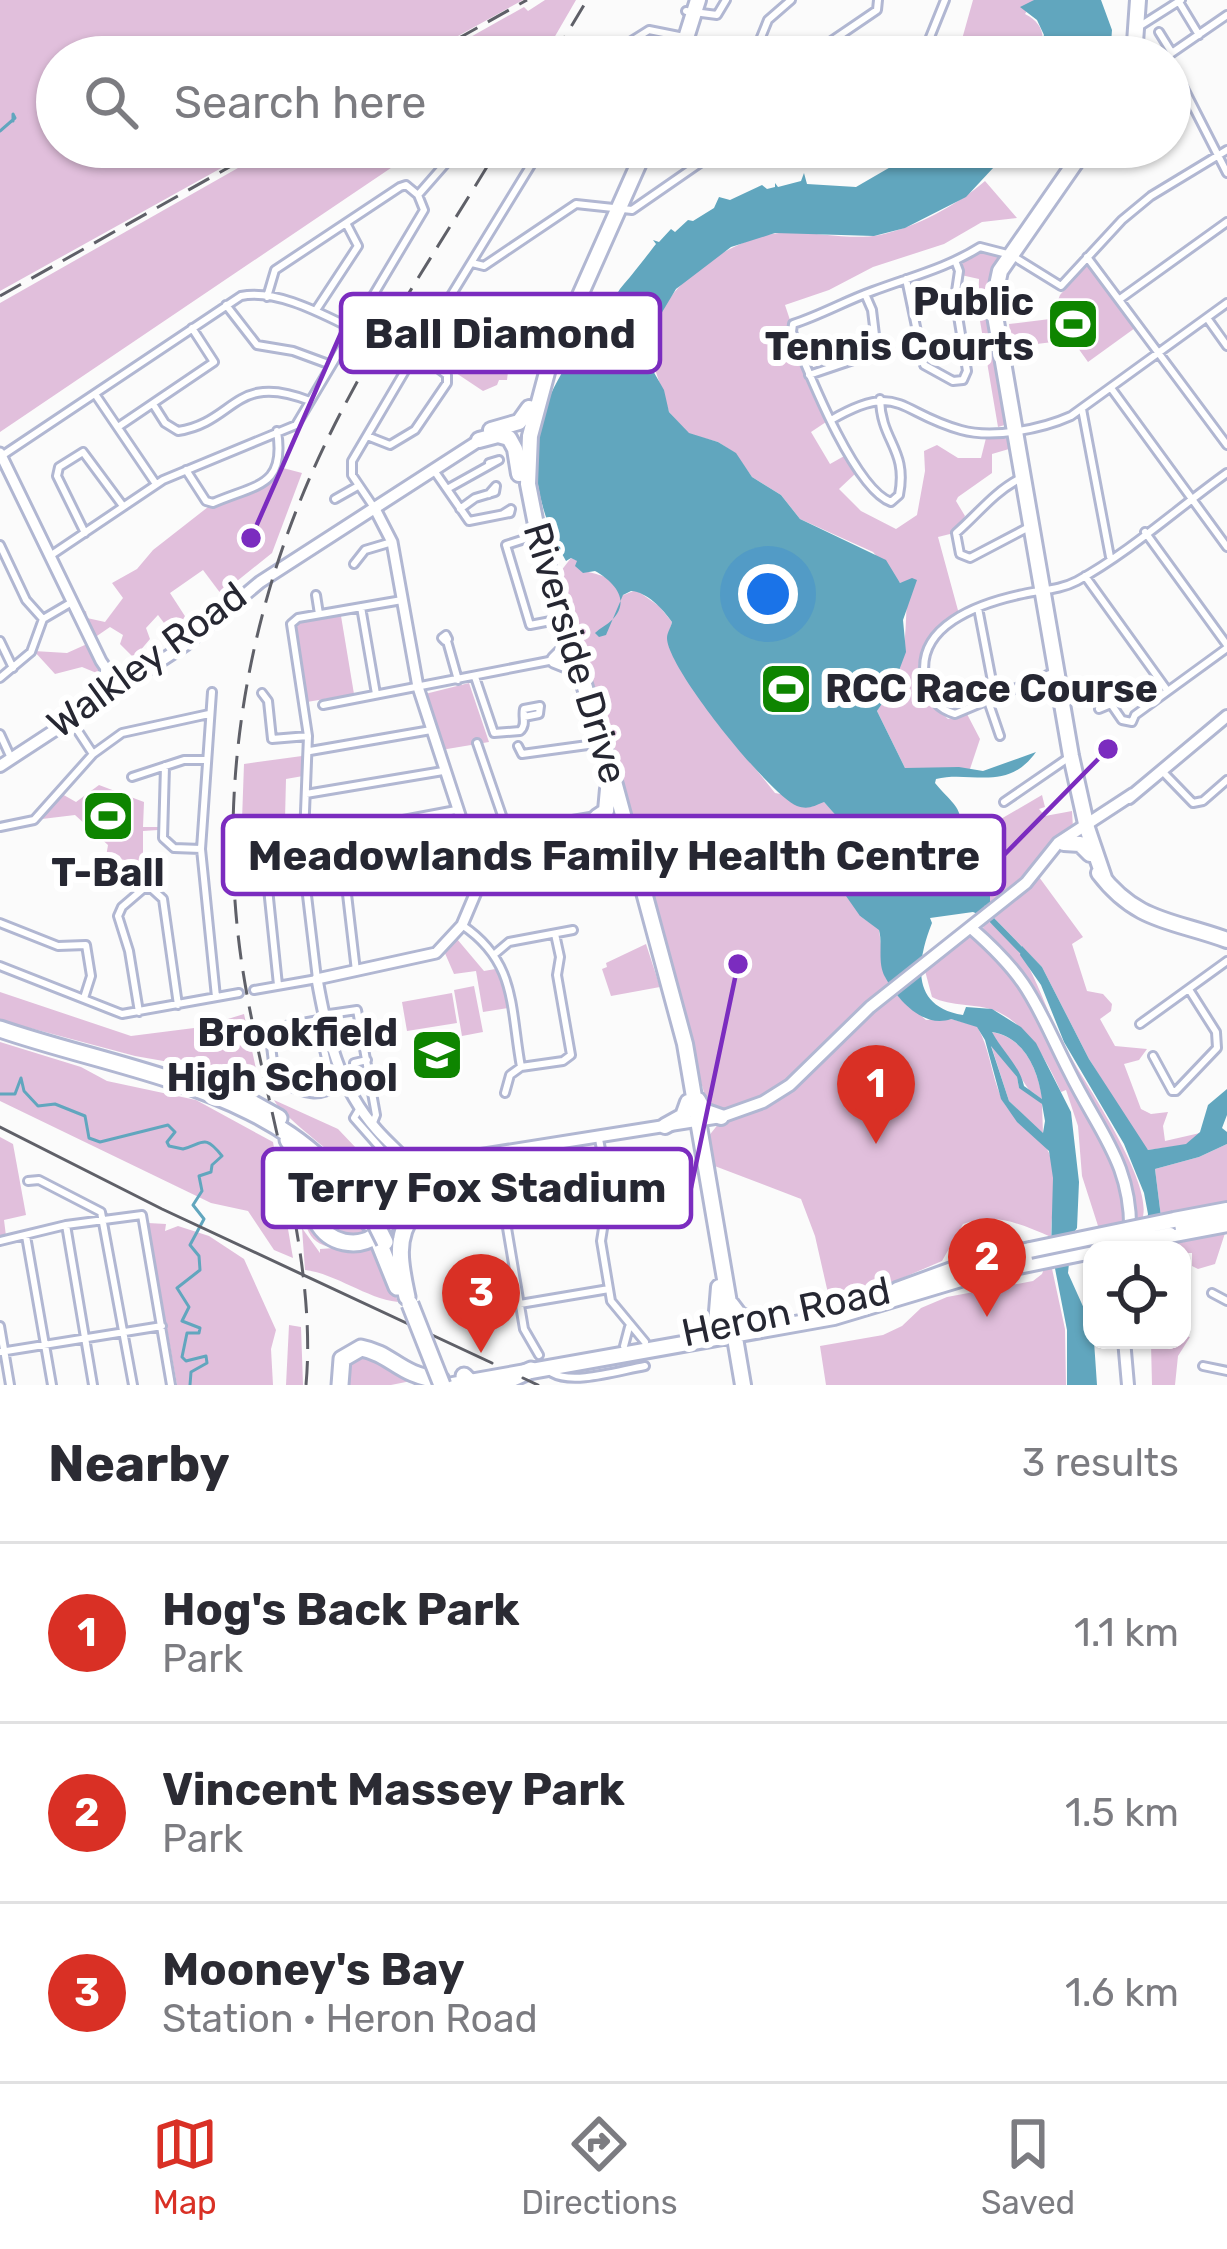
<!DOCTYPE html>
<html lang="en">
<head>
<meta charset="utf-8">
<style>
	:root { --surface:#fff; --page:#f7f7f7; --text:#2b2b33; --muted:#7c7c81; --line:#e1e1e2; --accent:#d93025 }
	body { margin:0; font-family:Rubik,sans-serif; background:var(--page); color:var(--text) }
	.controls { position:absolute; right:36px; bottom:36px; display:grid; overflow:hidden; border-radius:24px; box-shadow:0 3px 9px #0004 }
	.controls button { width:108px; height:108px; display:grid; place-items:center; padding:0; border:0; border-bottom:3px solid var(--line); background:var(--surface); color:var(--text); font:60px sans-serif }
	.you { position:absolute; left:768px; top:594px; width:42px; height:42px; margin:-30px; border:9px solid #fff; border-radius:50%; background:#1a73e8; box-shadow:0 0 0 18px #1a73e833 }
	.badge { display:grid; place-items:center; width:78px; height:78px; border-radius:50%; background:var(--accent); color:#fff; font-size:39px; font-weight:700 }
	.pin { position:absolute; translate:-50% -99px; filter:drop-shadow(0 3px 6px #0008) }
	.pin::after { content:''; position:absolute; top:63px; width:42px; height:36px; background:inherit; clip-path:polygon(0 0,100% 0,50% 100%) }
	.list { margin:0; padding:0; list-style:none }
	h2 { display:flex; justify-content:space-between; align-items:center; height:156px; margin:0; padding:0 48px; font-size:51px }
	h2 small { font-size:39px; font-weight:400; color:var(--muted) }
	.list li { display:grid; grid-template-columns:78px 1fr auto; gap:36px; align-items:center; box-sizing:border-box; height:180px; padding:0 48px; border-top:3px solid var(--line) }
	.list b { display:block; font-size:45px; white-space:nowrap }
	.list p { margin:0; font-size:39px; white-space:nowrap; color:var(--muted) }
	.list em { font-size:39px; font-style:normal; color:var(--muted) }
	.icon { flex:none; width:66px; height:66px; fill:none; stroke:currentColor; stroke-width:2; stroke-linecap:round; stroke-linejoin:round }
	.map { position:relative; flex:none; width:1227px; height:1385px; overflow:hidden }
	.search { position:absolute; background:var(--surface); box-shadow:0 3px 9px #0004; left:36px; right:36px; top:36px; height:132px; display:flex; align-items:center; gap:30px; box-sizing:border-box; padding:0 42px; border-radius:66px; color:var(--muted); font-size:45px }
	.sheet { height:696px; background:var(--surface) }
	nav { display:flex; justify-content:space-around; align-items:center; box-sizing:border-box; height:168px; border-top:3px solid var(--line); background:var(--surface); font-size:33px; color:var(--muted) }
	nav a { display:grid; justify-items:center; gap:6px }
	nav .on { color:var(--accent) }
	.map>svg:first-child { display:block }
</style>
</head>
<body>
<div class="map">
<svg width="1227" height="1385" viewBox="0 0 1227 1385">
	<rect width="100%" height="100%" fill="#fbfbfb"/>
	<path fill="#e1bfdc" d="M0 0H523L420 57H57V147H259L0 291Z
		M545 0H576L543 57H435L524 7 528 11Z
		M973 0H1034L1025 14C1044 23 1048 41 1035 57H957Z
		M275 147H422L0 432V303Z
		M985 181 1017 218 982 222 944 244 873 267 829 290 785 305 790 320 786 332 826 422 811 432 830 464 846 455 856 473 839 489 861 511 896 529 917 515 925 471 924 451 937 445 958 458H981L986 438 1000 436 1009 440V449L992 454V473L958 497 956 501 965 516 954 533 938 537 959 614C910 639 905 685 948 719L967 714 980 739 970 769 905 768 877 711 893 685 900 688 907 677 898 673C908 644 905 613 908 582L900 583 873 552 800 519 781 495 752 477 735 453 718 442 689 434 669 412 652 360 656 357C640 296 728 238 779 233 812 230 847 241 880 235 917 227 957 205 985 181Z
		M980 251 999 253 1002 258 993 276 1008 424 998 427 978 309 979 279 961 275 960 265Z
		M1088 263 1135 328 1088 362 1053 313 1060 295Z
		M481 305 550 333 540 360 524 354 532 336 519 330 510 348 479 334 470 361 496 371 508 357 536 366 530 369 509 363 507 380H499L497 385 483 391 441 363 447 347 434 335 441 320 456 322Z
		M1050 319 1053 342 1012 347 1009 324Z
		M283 468 302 473 272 553 221 594 203 570 170 593 192 627 176 639 158 615 146 628 150 639 134 658 120 644 123 635 110 627 94 638 81 613 86 611 87 618 105 622 123 598 112 583 137 569 153 550 208 507 269 484Z
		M571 558 578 561 581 570C598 575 614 575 621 596L636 590 659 606 672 622 669 633 718 722 775 793 824 802 863 845 860 916 879 929 885 977 892 983 775 1090 744 1106 710 1111 704 1102 705 1096 557 576Z
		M341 616 354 694 307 702 294 624Z
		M87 644 105 681 103 687 85 699 90 691 87 686H97L99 674 82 667 55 674 34 651 67 653Z
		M469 683 489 742 441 750 425 694Z
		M302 756 303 776 286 779 284 859 275 860V845L241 848 244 764Z
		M99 785 144 802 143 827H158V830L143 831V861L134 869 125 860 106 857 108 845 75 815 42 819 62 794 76 802Z
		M1042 795 1045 807 1039 809 1045 816 1072 811 1073 828C1042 850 1022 882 990 905V879L972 847 987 827Z
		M1039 877 1083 937 1072 944 1087 991 1103 994 1112 1004 1111 1011 1100 1019 1115 1046 1147 1049 1139 1060 1124 1064 1141 1109 1151 1114 1168 1112 1163 1126 1165 1141 1200 1133 1186 1145 1148 1150 1142 1145 1089 1059 1042 967 991 915Z
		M986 919C997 929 1012 940 1020 952 1038 980 1048 1015 1064 1045 1082 1080 1159 1188 1141 1222L1133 1224 1131 1195 1038 997 982 931Z
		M970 937 1010 967 1117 1163 1128 1225 1099 1229 1082 1176 1078 1126 1066 1090 1061 1092C1048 1062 1027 1024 996 1011 976 1003 951 1007 932 997L924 967Z
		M457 939 484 971 501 968 508 1008 483 1012 476 971 454 974 444 951Z
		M646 944 660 987 611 996 602 969 607 967 606 963Z
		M474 986 483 1032 462 1036 454 990Z
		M0 992 131 1036 202 1027 244 1014 258 1078 256 1093 209 1069 135 1056 0 1020Z
		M893 992 926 1020 951 1019 977 1026C990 1049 991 1074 1001 1097 1011 1121 1040 1130 1049 1153 1059 1177 1051 1212 1051 1237 1021 1224 995 1212 963 1224L942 1261 865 1294 830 1302 815 1236 801 1199 712 1165 708 1137 719 1123 769 1104Z
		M452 993 457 1023 407 1031 402 1002Z
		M991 1032C1025 1037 1037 1069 1043 1100L1031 1091 1042 1104 1043 1134 1009 1101 990 1042 1017 1077 1019 1088 1029 1090Z
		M0 1042 81 1067 107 1081 196 1100 273 1142 293 1258 274 1250 248 1211 211 1203 0 1101Z
		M274 1100 338 1129 376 1169 407 1164 410 1171 405 1180 377 1187C359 1175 280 1115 274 1100Z
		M0 1137 13 1144 26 1215 4 1220 6 1236 0 1237Z
		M1227 1144V1205L1161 1217 1155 1169 1199 1157Z
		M295 1167 322 1233 374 1241 398 1302C365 1298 337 1274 305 1270L302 1228 320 1253V1249L349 1247C305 1251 307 1228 297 1192L289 1188 286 1174Z
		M333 1190 358 1213 369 1232C350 1237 337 1234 323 1220L320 1202Z
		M148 1223 166 1224 165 1231 178 1226 209 1236 244 1259 276 1330 271 1349 273 1385H177Z
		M1227 1227 1215 1264 1198 1269 1192 1266V1253H1185L1182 1266V1250H1155L1156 1242Z
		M1051 1264 1065 1329 1066 1385H826L820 1346 883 1335 902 1326 921 1308 947 1297 1033 1281 1042 1274 1045 1266Z
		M289 1325 301 1327 303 1385H286Z
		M1182 1336 1190 1337 1178 1356 1175 1385H1152L1151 1344 1182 1340Z
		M361 1350 416 1380 391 1385H343L344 1361Z"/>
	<path fill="#61a6be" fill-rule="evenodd" d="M1034 0H1101L1112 30 1110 57H1036L1044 35 1037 20 1020 7Z
		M925 147H1029L994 167 966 197 905 228 874 236 775 233 731 247 676 289 658 319 652 369 664 390 669 412 689 433 718 442 736 453 752 477 781 495 800 519 886 560 900 583 912 578 917 580 903 620 906 652 892 689 877 711 905 768 959 767 983 771 1036 752C1007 793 970 770 936 779L935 783C956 808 968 809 955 844L972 847 984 863V875L990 879V905L984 906 985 917 973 912 930 918 932 923C916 963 911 1007 963 1015L966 1007 992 1009 1021 1027 1036 1043 1071 1112 1079 1182 1077 1228 1072 1235 1068 1273 1086 1313 1092 1312 1097 1385H1067V1330L1051 1248 1053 1178 1049 1151 1017 1122 1001 1099 985 1040 977 1027 951 1019C923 1029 897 999 885 977 877 962 883 944 879 930L860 916 846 896 860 877 862 845 824 802C814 806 808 810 797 806 769 794 667 668 667 638 667 633 671 627 672 622 663 609 647 592 631 591L623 595 606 635 599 637 595 633C600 628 607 625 612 620 632 600 613 581 595 571L583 573 575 566 577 561 571 558 566 561C525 488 525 424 574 354 582 343 592 342 599 330 610 314 612 297 624 284 633 274 648 254 656 244L653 240 659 242 671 229 675 232 688 220 693 221 714 208 719 197 730 200 762 185 767 189 775 187V183L778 187 801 181 804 173 807 184 856 187ZM992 1032C1024 1037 1038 1069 1042 1099L1024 1086C1020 1066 1002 1051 992 1032ZM991 1046 1017 1077 1019 1088 1042 1104 1045 1121 1043 1133 1009 1101Z
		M1022 946 1042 967 1089 1059 1148 1150 1186 1144 1200 1132 1208 1105 1227 1089V1115L1222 1128 1227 1132V1144L1199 1157 1155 1169 1161 1217 1155 1250H1141L1148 1214 1144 1193 1124 1144 1064 1042 1041 985 1020 955Z"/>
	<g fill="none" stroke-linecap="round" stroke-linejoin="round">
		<path stroke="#61a6be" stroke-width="3" d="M0 131 15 118 13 114V121
			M0 1094H15L21 1078 24 1091 38 1106 55 1104 85 1116 89 1138 100 1142 168 1125 175 1132 167 1142 169 1146 183 1149C203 1144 204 1133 222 1156L212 1165 211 1172 199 1176 202 1191 193 1205 204 1219 190 1245 199 1256 200 1270 177 1288 189 1307 182 1321 200 1328 199 1333H187L182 1357 186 1361 206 1356 207 1363 191 1372 190 1385"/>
		<path stroke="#61a6be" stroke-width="6" d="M985 913 1022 951"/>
		<g stroke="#b1b7d2" stroke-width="12">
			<path id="minor" d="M1179 2 1199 35
				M686 11 717 15 726 0
				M1140 26 1181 0
				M1159 32 1172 53
				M606 57 649 30 684 37
				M753 57 768 20 791 0
				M808 57 877 10 878 0
				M922 57 945 0
				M1166 57 1227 15
				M1176 73 1227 173
				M548 147H562
				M418 195 460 147
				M1087 257 1227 445
				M472 263 484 266 576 204 632 210 723 147
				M906 279 924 365 953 381 963 380 967 371 955 298 959 271 956 263
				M267 297 275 270 400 187 406 185 418 195
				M1120 299 1227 222
				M226 305 257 345 293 351 331 365
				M500 309 558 335
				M316 310 358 246 346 223
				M1207 318 1227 346
				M393 339 410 347 422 343 542 147
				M809 375 877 352 872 310 865 294
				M1111 388 1227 547
				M95 394 156 484
				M880 399C881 442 908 449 899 495L891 502C854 489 808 371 792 332L793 324C821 315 845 301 873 291 910 277 947 268 980 247L1011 255 1061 286 1122 220 1151 196 1227 150
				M153 404 165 423 178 431C236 422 234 371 310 401
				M1082 409 1110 557
				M831 420C900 380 898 413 961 430 993 439 1042 429 1071 416L1227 303
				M118 427 214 362 192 328
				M367 436 390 445 415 430 447 383V375L422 356 412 359 352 461V475L375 509
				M0 457 241 296C277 289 322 314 353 329
				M433 469 469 521 510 513 511 509 503 514
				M186 470 206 501 213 503C257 484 286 487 277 431
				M1019 479C993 493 977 515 956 533L960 554 970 558 1029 527
				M447 489 499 460 489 463
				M335 499 358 486
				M460 509 475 498 495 492 496 486 489 494
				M1145 532 1227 645
				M85 533 57 476 59 467 83 452 123 506
				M531 537 506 545 530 625 556 620
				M0 545 26 600 43 619
				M50 556 163 480 296 425 424 210 418 195
				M354 564 365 550 392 542
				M1085 576 1167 690
				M316 595 319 614
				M361 607 376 694
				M978 608 995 697
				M446 635 448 639 445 641 442 638Z
				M0 641 13 668
				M447 641 458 680
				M1052 673 955 714C938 709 930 699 926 682 912 626 980 603 1023 594 1041 590 1060 590 1077 581 1130 552 1178 508 1227 473
				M475 677 494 733 520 731C527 725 522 717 524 709L540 706 539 714 524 717
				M0 678 31 652 43 619 72 602
				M212 692 201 849 216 997
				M262 693 268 701 272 739 308 736
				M988 701 1000 736
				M323 705 554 660
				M1099 709 1111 704 1122 720 1132 722 1135 715 1227 648
				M72 722 93 754
				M0 734 11 758
				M477 743 507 830
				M518 746 522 754 595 744
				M310 751 431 730
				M165 766 163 838 174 848 201 849
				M1163 772 1193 803 1203 801 1227 780
				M132 777 184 760H205
				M306 794 443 771
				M1004 802 1068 758
				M0 827 34 820 93 754 122 733 209 714
				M0 923 58 946 86 945 91 976 84 998
				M462 925C517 962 510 1007 521 1067
				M496 953 509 942 573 930
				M0 966 122 1014 239 993
				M356 971 343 860 345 831 456 810
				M278 985 266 869 269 865 303 862
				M254 990 317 979 303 862 308 736 291 624 298 618 402 600
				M139 1012 129 951 118 916 122 907 143 889H152L163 899 178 1005
				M323 1015 357 1010 376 1115 372 1125
				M324 1019 269 1029 275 1079C304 1093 316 1101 345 1083
				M317 1020 328 1067
				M1140 1024 1227 961
				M346 1030 361 1027
				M1153 1056 1172 1091H1176L1217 1048 1216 1032 1190 991
				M354 1063 367 1060
				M521 1067 563 1061 571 1055 557 975 560 957 555 934
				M505 1093 510 1075 521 1067
				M360 1108 354 1118 383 1151 394 1149
				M599 1139 609 1191 601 1241 611 1301 645 1342
				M524 1149 534 1211
				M28 1181 39 1180 101 1212 133 1385
				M66 1225 93 1385
				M26 1236 52 1385
				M0 1241 66 1225 142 1215 171 1385
				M1212 1293 1227 1301
				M520 1304 609 1289
				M0 1326 10 1385
				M624 1346 629 1327
				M0 1352 162 1326
				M539 1355 524 1329 505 1216 656 1189
				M1203 1366 1227 1371
				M552 1373C573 1385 617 1371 645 1366"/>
		</g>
		<g stroke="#b1b7d2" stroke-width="15">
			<path id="tertiary" d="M0 453 101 661 120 689
				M375 509 392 542 418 687 473 855 476 892 462 925 436 953 317 979C327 1035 338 1086 377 1130 390 1145 405 1156 417 1172
				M468 839 599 817"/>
		</g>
		<g stroke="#b1b7d2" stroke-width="16">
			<path id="secondary" d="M106 691V671
				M0 766 185 645 260 582 483 438
				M1129 798 1227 716
				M971 928C1032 981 1035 1004 1070 1073 1099 1132 1133 1165 1130 1236
				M429 1167 475 1156 721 1117 763 1102 790 1085 870 1007 1026 883 1058 843 1133 794
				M1124 1340 1128 1385"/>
		</g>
		<g stroke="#b1b7d2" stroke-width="20">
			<path id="primary" d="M680 57 698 0
				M1134 57 1138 0
				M646 147 549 365 530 436 528 484 538 535 615 785 685 1044 743 1385
				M1086 147 1000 271 993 304 1071 756 1087 828 1104 878
				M491 430 519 422 529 408
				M479 440 498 435 509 438 515 449 519 474
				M565 650 555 660 570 666
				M608 789 606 811 597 817 613 823 621 832
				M1064 843 1080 844 1090 854
				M1099 873C1137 923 1173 920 1227 940
				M698 1100 704 1111 721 1117
				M665 1126 683 1116 688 1102
				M1174 1220 1227 1210
				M1170 1235 1227 1224
				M897 1290 971 1263 1030 1250
				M731 1304 740 1316 768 1322
				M709 1332 716 1324 719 1287
				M453 1385 834 1317 974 1275 1092 1251"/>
		</g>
		<g stroke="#b1b7d2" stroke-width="21">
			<path id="trunk" d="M0 1029C127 1073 302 1090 369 1223
				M186 1076 234 1093 279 1118
				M288 1140C311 1169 300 1233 344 1242 388 1251 391 1198 424 1186
				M333 1159C361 1184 384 1208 416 1174
				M317 1212 318 1197 327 1189 338 1188 350 1197
				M380 1245 397 1287
				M407 1297C401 1269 393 1237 414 1213 424 1201 431 1199 433 1182
				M464 1376 473 1385
				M340 1385 342 1359 361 1348C393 1354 399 1376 441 1380
				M497 1385 531 1370"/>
		</g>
		<use href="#minor" stroke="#fff" stroke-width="6"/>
		<use href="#tertiary" stroke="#fff" stroke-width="9"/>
		<use href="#secondary" stroke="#fff" stroke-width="10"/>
		<use href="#primary" stroke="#fff" stroke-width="14"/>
		<use href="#trunk" stroke="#fff" stroke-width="15"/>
		<path stroke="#5f6068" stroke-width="3" d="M0 1127 162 1209 492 1363
			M523 1378 538 1385"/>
		<path stroke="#5f6068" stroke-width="3" stroke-dasharray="24 12" stroke-linecap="butt" d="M425 57 527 0
			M553 57 587 0
			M0 296 265 147
			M306 1385C318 1252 262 1098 242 965 215 784 249 599 329 436 378 336 442 242 499 147"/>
		<g stroke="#b1b7d2" stroke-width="20" stroke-linecap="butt">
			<path id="primary-bridge" d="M1030 1250 1174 1220
				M1097 1250 1170 1235"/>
		</g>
		<g stroke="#b1b7d2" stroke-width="21" stroke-linecap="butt">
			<path id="trunk-bridge" d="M374 1220 385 1242
				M410 1304 442 1385"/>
		</g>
		<use href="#primary-bridge" stroke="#fff" stroke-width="14"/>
		<use href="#trunk-bridge" stroke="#fff" stroke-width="15"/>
	</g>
	<defs>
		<g id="stadium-square" transform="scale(2.7)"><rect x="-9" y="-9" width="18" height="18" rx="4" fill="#0e8500" stroke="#fff"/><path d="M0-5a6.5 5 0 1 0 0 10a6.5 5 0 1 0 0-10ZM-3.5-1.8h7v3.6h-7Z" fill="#fff"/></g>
		<g id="school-square" transform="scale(2.7)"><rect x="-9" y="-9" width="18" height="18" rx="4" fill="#0e8500" stroke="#fff"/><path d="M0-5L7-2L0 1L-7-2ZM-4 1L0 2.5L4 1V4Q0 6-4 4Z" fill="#fff"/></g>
	</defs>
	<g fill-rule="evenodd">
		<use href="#stadium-square" x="1073" y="324"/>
		<use href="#stadium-square" x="786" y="689"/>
		<use href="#stadium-square" x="108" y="816"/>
		<use href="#school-square" x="437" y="1055"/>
	</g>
	<g text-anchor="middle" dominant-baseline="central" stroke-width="12" stroke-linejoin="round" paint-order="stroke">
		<g font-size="39" font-weight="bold" fill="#262732" stroke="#fff" text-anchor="end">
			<text x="1034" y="302">Public<tspan x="1034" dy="45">Tennis Courts</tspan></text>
			<text x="825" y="689" text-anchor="start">RCC Race Course</text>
			<text x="108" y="873" text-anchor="middle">T-Ball</text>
			<text x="398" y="1033">Brookfield<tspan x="398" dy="45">High School</tspan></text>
		</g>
		<g font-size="39" fill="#262732" stroke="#fff">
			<text transform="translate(575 653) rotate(73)">Riverside Drive</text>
			<text transform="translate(147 660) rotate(-36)">Walkley Road</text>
			<text transform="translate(786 1312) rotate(-12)">Heron Road</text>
		</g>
	</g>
	<path fill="none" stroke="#7b2cbf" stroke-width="4.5" d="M251 538L341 333M1108 749L1004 855M738 964L691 1188"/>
	<g fill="#7b2cbf" stroke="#fff" stroke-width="4.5">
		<circle cx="251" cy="538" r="12"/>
		<circle cx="1108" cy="749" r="12"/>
		<circle cx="738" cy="964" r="12"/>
	</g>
	<g fill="#fff" stroke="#7b2cbf" stroke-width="4.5">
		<rect x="341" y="294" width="319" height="78" rx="12"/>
		<rect x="223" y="816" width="781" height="78" rx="12"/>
		<rect x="263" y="1149" width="428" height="78" rx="12"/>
	</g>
	<g font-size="42" text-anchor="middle" font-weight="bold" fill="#262732">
		<text x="500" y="348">Ball Diamond</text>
		<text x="614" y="870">Meadowlands Family Health Centre</text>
		<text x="477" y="1202">Terry Fox Stadium</text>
	</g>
</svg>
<div class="controls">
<button><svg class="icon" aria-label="locate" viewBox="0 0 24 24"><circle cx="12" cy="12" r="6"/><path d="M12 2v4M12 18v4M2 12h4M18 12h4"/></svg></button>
</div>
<div class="you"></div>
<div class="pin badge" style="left:876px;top:1144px">1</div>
<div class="pin badge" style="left:987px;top:1317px">2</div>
<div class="pin badge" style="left:481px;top:1353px">3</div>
<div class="search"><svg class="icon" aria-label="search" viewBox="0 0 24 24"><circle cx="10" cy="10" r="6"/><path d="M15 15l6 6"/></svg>Search here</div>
</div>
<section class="sheet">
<h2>Nearby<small>3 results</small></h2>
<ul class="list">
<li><span class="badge">1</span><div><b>Hog's Back Park</b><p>Park</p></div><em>1.1 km</em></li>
<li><span class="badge">2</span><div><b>Vincent Massey Park</b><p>Park</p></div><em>1.5 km</em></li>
<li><span class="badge">3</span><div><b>Mooney's Bay</b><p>Station · Heron Road</p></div><em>1.6 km</em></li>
</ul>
</section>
<nav>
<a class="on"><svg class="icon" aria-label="map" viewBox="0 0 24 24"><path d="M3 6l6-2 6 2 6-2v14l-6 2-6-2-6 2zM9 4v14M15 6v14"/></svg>Map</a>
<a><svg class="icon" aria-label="directions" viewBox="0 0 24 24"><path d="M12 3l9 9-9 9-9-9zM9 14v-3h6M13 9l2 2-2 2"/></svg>Directions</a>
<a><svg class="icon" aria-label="saved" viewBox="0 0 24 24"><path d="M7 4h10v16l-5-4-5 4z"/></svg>Saved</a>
</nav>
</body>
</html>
